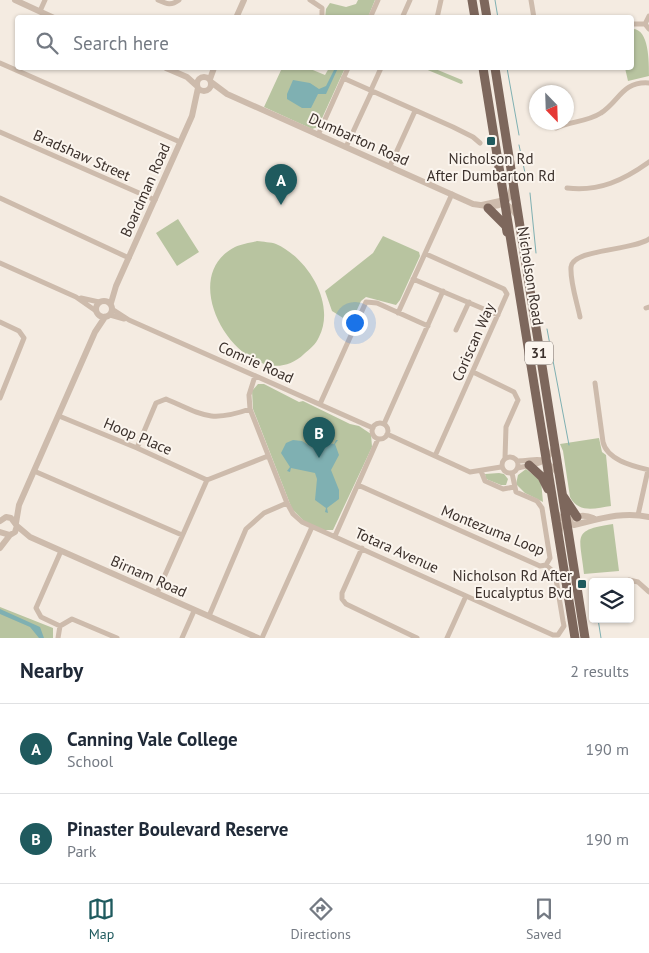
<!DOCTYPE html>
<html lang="en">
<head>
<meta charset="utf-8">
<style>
	:root { --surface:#fff; --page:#f6f6f7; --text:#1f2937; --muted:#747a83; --line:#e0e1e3; --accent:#1f5a5e }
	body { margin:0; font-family:"PT Sans",sans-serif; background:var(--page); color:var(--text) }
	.controls { position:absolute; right:15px; bottom:15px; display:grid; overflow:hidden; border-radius:5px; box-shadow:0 1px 4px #0004 }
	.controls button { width:45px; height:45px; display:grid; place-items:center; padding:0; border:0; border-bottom:1px solid var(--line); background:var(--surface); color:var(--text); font:25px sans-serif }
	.compass { position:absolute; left:529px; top:85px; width:45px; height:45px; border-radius:50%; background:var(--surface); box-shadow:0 1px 4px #0004; rotate:157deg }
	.you { position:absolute; left:354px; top:322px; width:18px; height:18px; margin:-12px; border:4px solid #fff; border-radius:50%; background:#1a73e8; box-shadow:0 0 0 8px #1a73e833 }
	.badge { display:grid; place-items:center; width:32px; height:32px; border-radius:50%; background:var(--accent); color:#fff; font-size:16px; font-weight:700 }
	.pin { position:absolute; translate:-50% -41px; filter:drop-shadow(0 1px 2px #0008) }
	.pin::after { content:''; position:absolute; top:26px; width:18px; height:15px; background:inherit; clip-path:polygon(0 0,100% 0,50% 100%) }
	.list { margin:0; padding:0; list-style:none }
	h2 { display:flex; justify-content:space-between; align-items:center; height:65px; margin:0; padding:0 20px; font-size:21px }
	h2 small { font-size:16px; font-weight:400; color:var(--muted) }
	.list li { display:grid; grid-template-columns:32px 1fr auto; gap:15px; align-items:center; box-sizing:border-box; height:90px; padding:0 20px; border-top:1px solid var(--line) }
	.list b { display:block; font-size:19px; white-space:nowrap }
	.list p { margin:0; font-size:16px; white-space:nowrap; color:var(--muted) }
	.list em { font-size:16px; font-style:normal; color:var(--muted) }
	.icon { flex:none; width:28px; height:28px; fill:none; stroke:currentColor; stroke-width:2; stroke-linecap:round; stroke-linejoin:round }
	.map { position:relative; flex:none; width:649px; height:638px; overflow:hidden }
	.search { position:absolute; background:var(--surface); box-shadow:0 1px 4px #0004; left:15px; right:15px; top:15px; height:55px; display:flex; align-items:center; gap:12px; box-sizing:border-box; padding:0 18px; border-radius:5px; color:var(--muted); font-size:19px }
	.sheet { height:245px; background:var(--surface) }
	nav { display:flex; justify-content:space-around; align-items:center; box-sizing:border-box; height:70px; border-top:1px solid var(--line); background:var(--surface); font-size:14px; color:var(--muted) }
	nav a { display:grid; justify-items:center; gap:2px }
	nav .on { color:var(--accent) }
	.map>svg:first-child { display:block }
</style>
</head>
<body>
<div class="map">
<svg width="649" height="638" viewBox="0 0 649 638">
	<rect width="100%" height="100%" fill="#f4ebe1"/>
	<path fill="#b8c4a0" d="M358 0H375L368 17 325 18 326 9 330 3 346 7 356 4Z
		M632 29C649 28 649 61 649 76L628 81 625 68H632Z
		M282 68H308L325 75 329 68H345L318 127 312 129 264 107Z
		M423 68H433L462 80 463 83 461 84Z
		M178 219 199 252 177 266 156 233Z
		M383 236 419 252 420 256 400 300 396 305 366 297 361 301 351 323 332 311 325 291 373 253Z
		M257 241C263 242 271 242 276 244 308 258 336 304 319 337 316 344 310 349 304 354 252 404 168 281 235 247 241 244 250 243 257 241Z
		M258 384H264L299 402 303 401 350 424 359 426 371 434 372 447 333 530H324L305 522 292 509 253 409 252 391Z
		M599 438 602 452 606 455 611 506C596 508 579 514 570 497L563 451 560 444Z
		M526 469 541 481 543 502 525 493 516 484 518 475Z
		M499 473 504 474 508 479 506 485H501L486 479 485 474Z
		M613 524 619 571 584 574C580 536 571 530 613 524Z
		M0 607 53 628V638H0Z"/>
	<path fill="#7fb0b2" d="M335 68H338L326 94H318L311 108H302L287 99V94L293 80 310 83 319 89 326 86Z
		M293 440 302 441 313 448 329 443 334 444 336 440H338L335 444 339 455 331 470 339 490V499L327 508 328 513 325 512 326 508 315 500 317 479 315 473 291 468 290 472 287 471 290 467 281 453 286 443Z
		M0 609 40 627 44 638H39L30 627 0 614Z"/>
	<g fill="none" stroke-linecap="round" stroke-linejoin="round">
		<path stroke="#7fb0b2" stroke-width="1" d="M495 0 498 18
			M507 68 519 135
			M519 145 527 182
			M530 193 536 253
			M547 329 569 445
			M598 619 601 638"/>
		<path stroke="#cdbbac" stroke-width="5" d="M158 0C167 4 171 6 179 0
			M310 0 322 8V18
			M531 0 534 18
			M40 11 45 0
			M370 18 378 0
			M402 18 410 0
			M437 18 441 0
			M632 24H645L649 29
			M645 24 649 16
			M0 63 180 142
			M343 78 453 127 473 137 480 143
			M371 90 381 68
			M556 128C571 121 587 122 601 113 619 102 622 81 649 83
			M0 132 155 200
			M318 135 348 68
			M346 147 372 91
			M390 166 415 111
			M567 188C599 192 624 180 649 162
			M0 198 129 258
			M426 254 504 289 507 294 435 456
			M0 263 76 297 96 311
			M413 279 498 315
			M81 298 99 302
			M646 308 649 307
			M112 309 129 320 373 428
			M398 313 452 194
			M110 315 124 319
			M580 317C577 302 570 282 571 267 573 249 631 251 649 239
			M0 322 19 331 24 338 0 398
			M456 330 469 302
			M473 372 514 392 518 400 506 427 505 458
			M255 376 249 395 250 409 287 503 293 514 302 522 553 635H558L564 626 563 621 555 573 546 565
			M595 383 603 442C607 460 633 466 649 470
			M320 404 366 302 377 303 428 326
			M59 416 137 448 207 480
			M372 431a8 8 0 1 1 16 0a8 8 0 1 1-16 0Z
			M384 424 443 291
			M387 434 470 472 501 467
			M137 448 156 403 166 399C203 415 210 423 250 409
			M502 465a8 8 0 1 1 16 0a8 8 0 1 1-16 0Z
			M517 461C538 461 542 453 557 473
			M518 468C533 464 547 466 553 448
			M34 471 182 535
			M481 471 485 481 503 489 514 487
			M358 485 540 566 546 565 550 558 542 508 537 501 516 492 512 473
			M638 515 648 470
			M335 536 378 439
			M362 548 342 593V599L346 604 417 638
			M629 580 638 582 649 592
			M157 593 207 480 268 456
			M209 616 246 529 264 513 287 503
			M60 626 41 617 36 608 61 551
			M58 638 60 626 72 619 117 638
			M182 638 194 611
			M262 638 312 527
			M447 638 466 596"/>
		<path stroke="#cdbbac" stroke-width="6" d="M15 0 54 18
			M236 18 244 0
			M166 68 187 77 197 86
			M197 84a7 7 0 1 1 14 0a7 7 0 1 1-14 0Z
			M210 79 214 68
			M211 82 227 94 473 204C491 207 509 210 512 187
			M482 205 500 201 510 207 518 217
			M96 309a8 8 0 1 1 16 0a8 8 0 1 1-16 0Z
			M111 303 116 286 192 116 198 88
			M555 511 559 517 574 525C599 519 623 511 649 517
			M0 521 6 517 11 518 17 526 15 532 10 535 0 532
			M16 523 19 505 95 332 105 317
			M17 526 30 537 258 638
			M559 533C562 519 580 512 593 518
			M0 548 10 535"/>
		<path stroke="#7d675c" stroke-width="9" d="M472 0 475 18
			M484 0 487 18
			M483 68 575 638
			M495 68 585 638
			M488 208 506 226 507 232
			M529 465 542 477 548 489
			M563 496 577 517"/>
	</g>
	<g fill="#1f5a5e" stroke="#fbf5ee" stroke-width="2">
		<rect x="486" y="136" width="10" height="10" rx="2.5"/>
		<rect x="577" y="579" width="10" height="10" rx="2.5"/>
	</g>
	<g text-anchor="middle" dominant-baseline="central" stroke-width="4" stroke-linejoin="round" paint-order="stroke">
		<rect fill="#fbf5ee" stroke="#756b66" stroke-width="1" x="525" y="341.5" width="28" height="23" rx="4"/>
		<g font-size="14" font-weight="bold" fill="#3b302b">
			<text x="539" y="353">31</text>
		</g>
		<g font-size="15" fill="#3b302b" stroke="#fbf5ee">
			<text transform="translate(359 139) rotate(24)">Dumbarton Road</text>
			<text transform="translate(82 155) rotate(24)">Bradshaw Street</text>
			<text transform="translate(145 190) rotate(-66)">Boardman Road</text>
			<text transform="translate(531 276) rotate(81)">Nicholson Road</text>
			<text transform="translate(473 342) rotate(-66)">Coriscan Way</text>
			<text transform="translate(256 362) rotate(24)">Comrie Road</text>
			<text transform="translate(138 436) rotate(23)">Hoop Place</text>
			<text transform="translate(493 530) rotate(22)">Montezuma Loop</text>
			<text transform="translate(397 550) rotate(24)">Totara Avenue</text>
			<text transform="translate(149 576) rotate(24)">Birnam Road</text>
		</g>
		<g font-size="15" fill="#3b302b" stroke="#fbf5ee">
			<text x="491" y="158">Nicholson Rd<tspan x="491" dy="17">After Dumbarton Rd</tspan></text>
			<text x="572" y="575" text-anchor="end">Nicholson Rd After<tspan x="572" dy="17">Eucalyptus Bvd</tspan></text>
		</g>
	</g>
</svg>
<div class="controls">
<button><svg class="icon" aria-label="layers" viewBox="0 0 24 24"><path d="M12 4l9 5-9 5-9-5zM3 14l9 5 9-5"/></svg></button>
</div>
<svg class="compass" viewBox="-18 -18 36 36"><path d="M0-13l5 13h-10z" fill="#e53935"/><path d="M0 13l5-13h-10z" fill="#747a83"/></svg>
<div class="you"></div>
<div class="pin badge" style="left:281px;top:205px">A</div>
<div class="pin badge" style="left:319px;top:458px">B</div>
<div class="search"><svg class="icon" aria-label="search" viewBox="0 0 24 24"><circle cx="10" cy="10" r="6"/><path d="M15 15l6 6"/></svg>Search here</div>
</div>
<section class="sheet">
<h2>Nearby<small>2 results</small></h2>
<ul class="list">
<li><span class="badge">A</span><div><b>Canning Vale College</b><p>School</p></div><em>190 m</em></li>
<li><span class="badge">B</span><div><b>Pinaster Boulevard Reserve</b><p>Park</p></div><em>190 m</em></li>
</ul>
</section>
<nav>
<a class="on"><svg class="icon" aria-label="map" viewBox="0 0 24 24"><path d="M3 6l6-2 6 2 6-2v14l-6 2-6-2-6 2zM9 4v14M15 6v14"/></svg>Map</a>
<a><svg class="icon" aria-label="directions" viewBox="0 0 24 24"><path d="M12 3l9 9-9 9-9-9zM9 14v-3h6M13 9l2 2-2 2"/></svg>Directions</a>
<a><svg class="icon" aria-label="saved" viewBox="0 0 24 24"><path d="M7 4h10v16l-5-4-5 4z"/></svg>Saved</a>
</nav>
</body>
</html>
